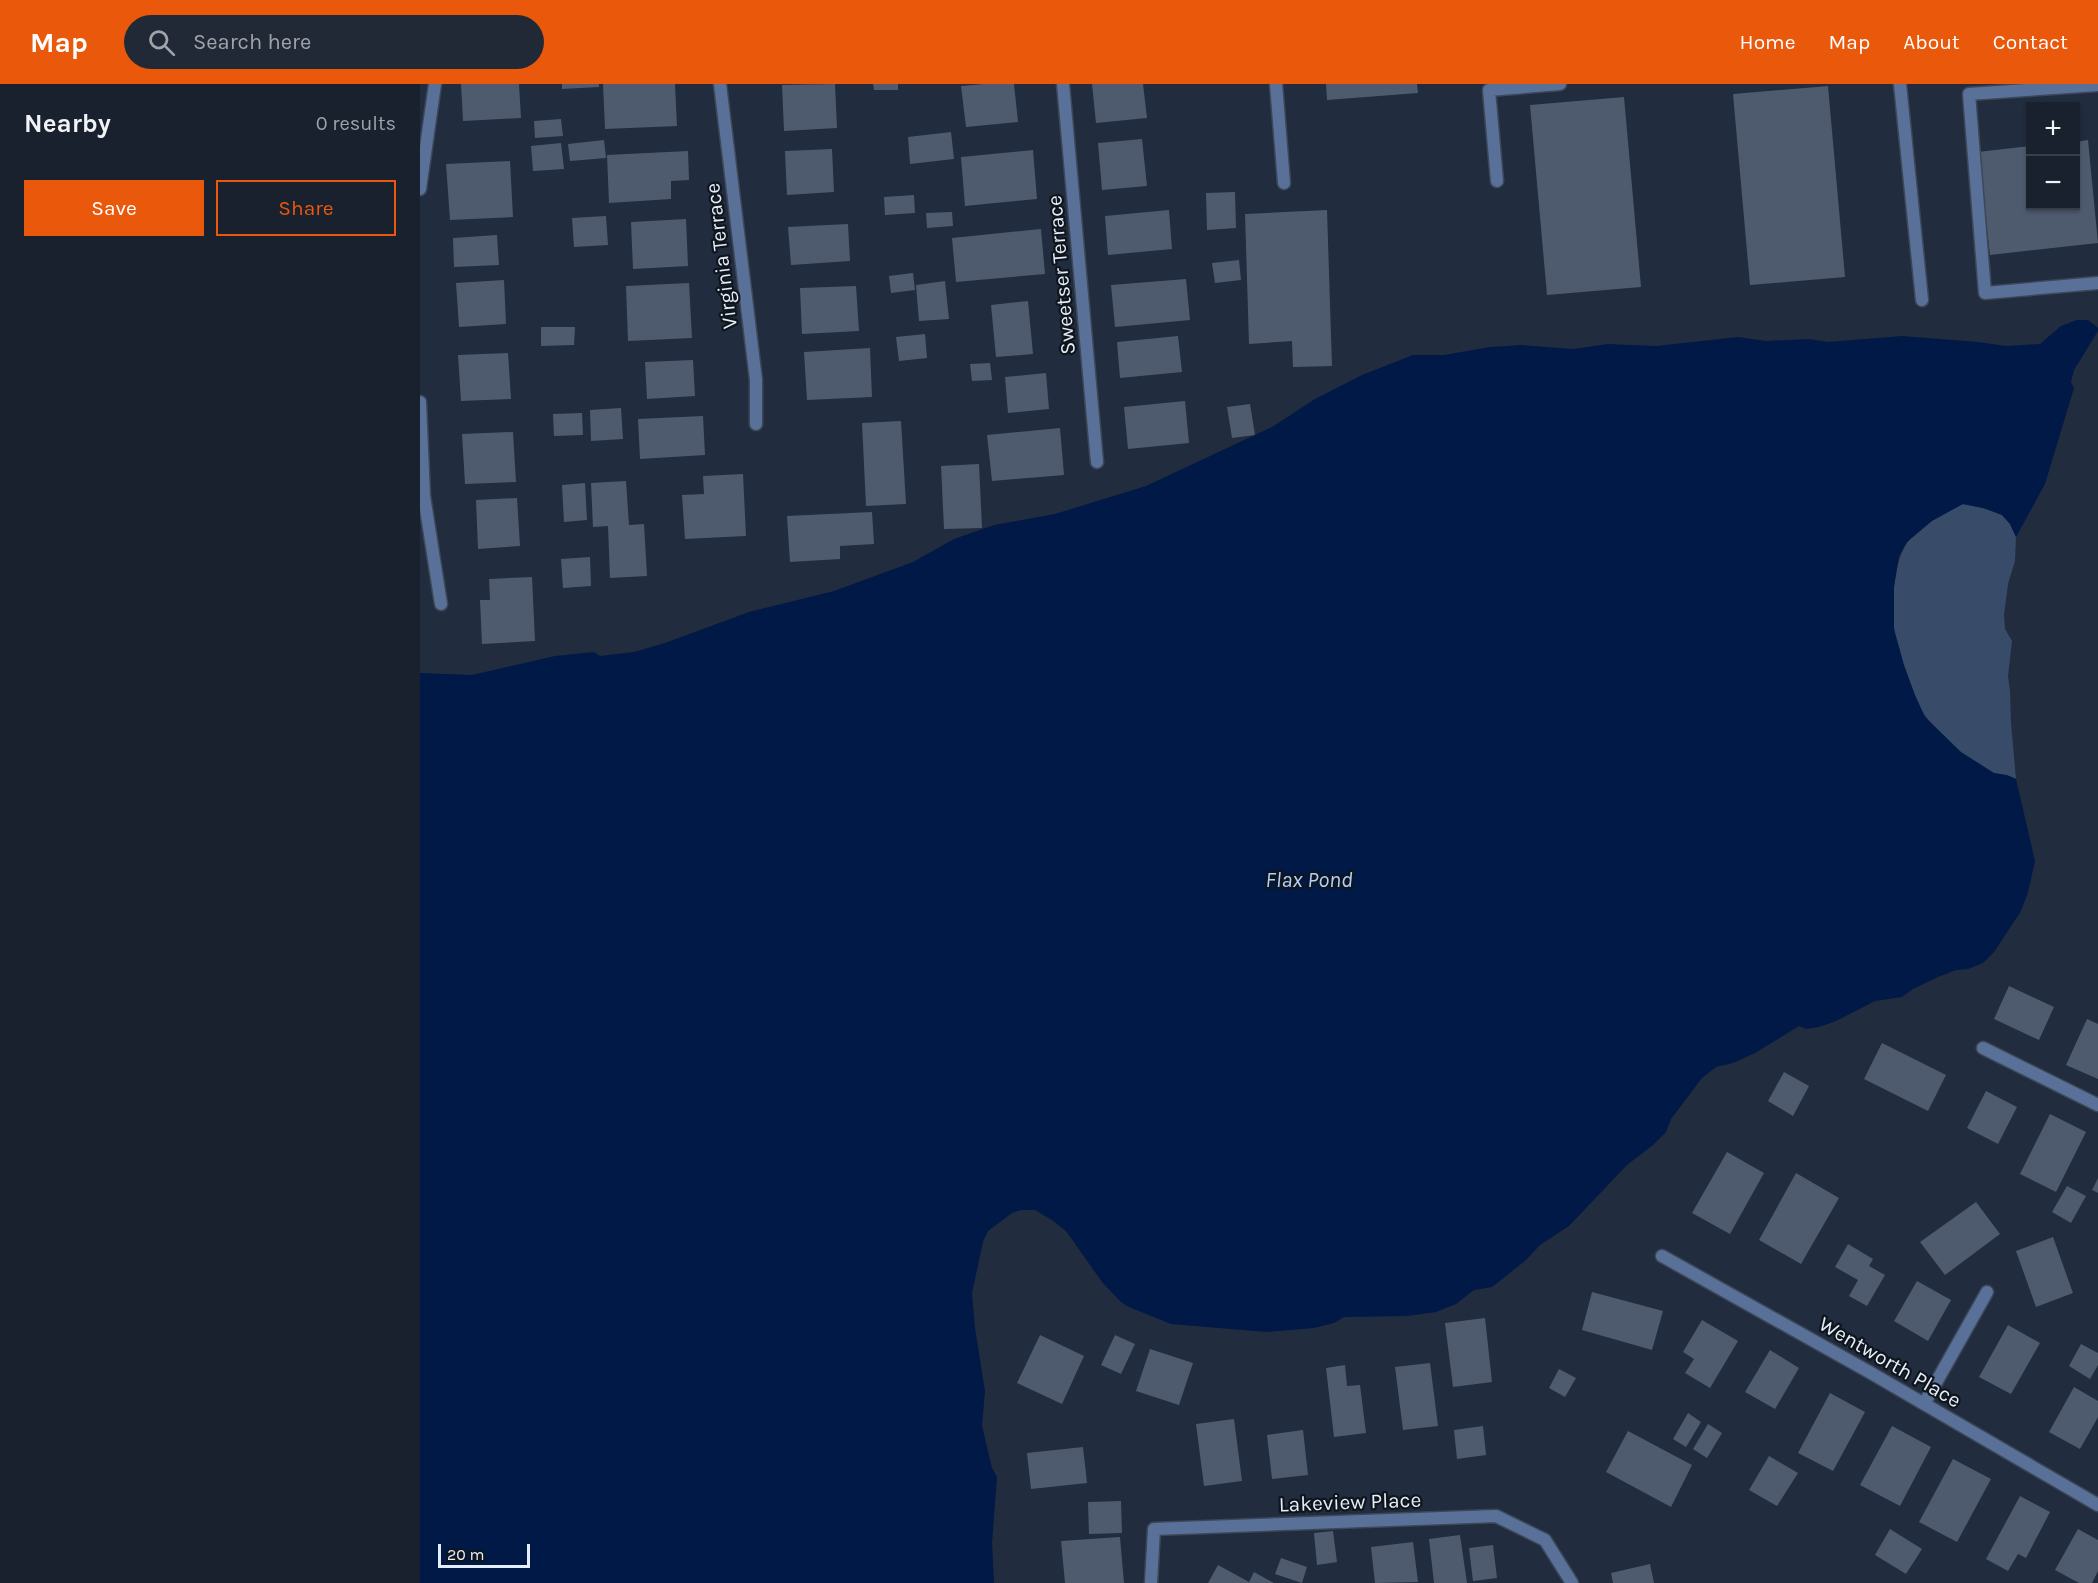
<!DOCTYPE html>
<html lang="en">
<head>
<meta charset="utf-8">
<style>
	:root { --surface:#19212e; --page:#222936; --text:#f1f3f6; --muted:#9fa3aa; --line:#373e4a; --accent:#ea580c }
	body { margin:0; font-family:Karla,sans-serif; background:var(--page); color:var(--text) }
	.controls { position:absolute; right:18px; top:18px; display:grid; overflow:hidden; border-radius:0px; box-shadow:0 2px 4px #0004 }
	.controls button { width:54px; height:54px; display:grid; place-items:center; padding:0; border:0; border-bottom:2px solid var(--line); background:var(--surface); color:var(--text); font:30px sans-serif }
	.scale { position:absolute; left:18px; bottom:15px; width:92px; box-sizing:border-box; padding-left:6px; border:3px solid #e5edf9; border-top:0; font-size:16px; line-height:21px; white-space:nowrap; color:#e5edf9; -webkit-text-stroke:4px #0f151d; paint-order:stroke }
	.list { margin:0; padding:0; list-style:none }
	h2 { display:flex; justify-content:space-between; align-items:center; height:78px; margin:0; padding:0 24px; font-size:26px }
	h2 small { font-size:20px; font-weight:400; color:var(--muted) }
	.actions { display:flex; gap:12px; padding:18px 24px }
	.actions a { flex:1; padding:14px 0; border:2px solid var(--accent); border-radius:0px; text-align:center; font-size:21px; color:var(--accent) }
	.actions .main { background:var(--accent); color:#fff }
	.icon { flex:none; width:33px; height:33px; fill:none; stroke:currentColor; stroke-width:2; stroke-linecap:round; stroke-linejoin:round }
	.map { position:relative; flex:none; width:1678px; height:1499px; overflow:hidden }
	header { display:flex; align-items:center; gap:36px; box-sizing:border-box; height:84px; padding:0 30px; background:var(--accent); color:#fff }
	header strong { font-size:28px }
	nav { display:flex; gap:33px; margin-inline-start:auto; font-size:21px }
	.search { width:420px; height:54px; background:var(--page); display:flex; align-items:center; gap:15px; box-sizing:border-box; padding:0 21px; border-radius:33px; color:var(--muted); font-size:22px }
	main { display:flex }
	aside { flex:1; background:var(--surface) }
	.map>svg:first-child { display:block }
</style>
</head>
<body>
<header>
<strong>Map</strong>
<div class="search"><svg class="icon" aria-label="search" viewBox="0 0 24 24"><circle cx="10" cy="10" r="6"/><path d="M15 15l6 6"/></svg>Search here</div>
<nav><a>Home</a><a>Map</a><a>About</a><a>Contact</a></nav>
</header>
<main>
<aside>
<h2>Nearby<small>0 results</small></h2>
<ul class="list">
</ul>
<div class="actions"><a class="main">Save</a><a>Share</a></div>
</aside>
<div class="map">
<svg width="1678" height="1499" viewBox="0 0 1678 1499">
	<rect width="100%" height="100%" fill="#212c3e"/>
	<path fill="#384c6a" d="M1543 420 1572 426 1582 431 1590 440 1596 453 1595 477 1588 500 1584 531 1585 545 1592 557 1588 592 1590 607 1591 639 1596 695C1588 691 1582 692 1574 689 1553 682 1521 652 1507 634 1493 617 1477 566 1474 544 1472 519 1473 480 1487 459 1499 441 1524 428 1543 420Z"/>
	<path fill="#001946" d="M1657 236H1668L1678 244V247L1654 286 1651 298 1654 304 1625 400 1596 453 1590 440 1582 431 1563 424 1543 420 1512 437 1487 458 1479 472 1474 503V545L1484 581 1495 611 1505 633 1541 668 1574 689 1587 691 1596 695 1615 777 1608 808 1601 827 1574 868 1563 879 1548 885 1536 886 1518 893 1493 905 1482 913 1455 917 1416 937 1399 943 1386 945 1379 942 1335 969 1313 979 1296 983 1282 994 1251 1035 1246 1048 1233 1061 1207 1081 1149 1142 1120 1161 1105 1177 1072 1203 1054 1206 1036 1220 1016 1228 987 1232 924 1233 914 1239 894 1244 847 1248 751 1240 709 1223 701 1218 682 1198 646 1147 632 1136 615 1126H601L592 1129 568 1147 563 1158 552 1209 555 1244 565 1307 562 1342 572 1384 577 1393 572 1459 574 1499H0V589L52 591 135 572 174 568 180 572 214 568 245 559 329 528 414 507 493 478 534 455 574 441 635 430 726 402 852 343 895 315 942 291 993 271H1024L1070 263 1102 261 1153 265 1188 260 1236 262 1318 253 1346 257 1389 255 1408 258 1482 252 1558 258 1586 262 1620 260 1641 242Z"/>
	<path fill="#4e5b6f" d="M41 0H99L101 34 43 37Z
		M142 0H179V3L142 5Z
		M183 0H255L257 42 185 45Z
		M415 0 417 44 364 47 362 1Z
		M453 0H478V6H454Z
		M564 0H594L598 38 546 43 541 2Z
		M672 0H723L727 34 676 39Z
		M906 0H997L998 9 907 16Z
		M1408 2 1425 193 1330 201 1313 10Z
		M1204 13 1221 203 1127 211 1110 21Z
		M141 35 143 52 115 54 114 37Z
		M531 48 534 75 490 80 488 53Z
		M722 55 727 102 682 106 678 59Z
		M184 56 186 74 150 77 148 60Z
		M1668 56 1678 159 1570 171 1558 68 1610 62V122H1656V58Z
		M141 59 144 85 113 87 111 62Z
		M412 65 414 108 367 111 365 67Z
		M613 66 617 115 545 122 541 73Z
		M268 67 269 96 251 97V115L189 119 187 71Z
		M90 77 93 133 30 136 26 80Z
		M815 108 816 144 787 146 786 109Z
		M494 111 495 129 465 131 464 113Z
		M749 126 752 165 688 171 685 132Z
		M907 126 912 282 873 283 872 257 829 260 825 130Z
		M532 128 533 142 507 144 506 129Z
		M186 132 188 161 154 163 152 134Z
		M266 135 268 182 213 185 211 138Z
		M428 140 430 177 371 181 368 143Z
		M621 145 625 190 536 198 532 154Z
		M77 151 79 181 34 183 33 154Z
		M819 176 821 196 795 199 792 179Z
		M493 189 495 206 471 209 469 192Z
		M766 195 770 236 695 243 691 201Z
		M84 196 86 240 39 243 36 199Z
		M525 197 529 235 499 237 496 201Z
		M269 199 272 254 208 257 206 202Z
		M436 202 439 247 382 250 380 204Z
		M608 217 613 270 576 273 571 221Z
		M121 243H155L154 261 121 262Z
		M505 250 507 274 479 277 476 253Z
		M758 252 762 288 700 294 697 258Z
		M450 264 452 313 387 316 384 268Z
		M88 269 91 315 41 317 38 271Z
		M273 276 275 312 227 315 225 278Z
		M570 279 572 296 552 297 550 280Z
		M626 289 629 325 588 329 585 293Z
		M765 317 769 359 708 365 704 323Z
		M830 320 835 351 812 354 807 323Z
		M201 324 203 355 171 357 170 326Z
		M162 329 163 351 134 352 133 330Z
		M283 332 285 371 220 375 218 335Z
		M481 337 486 420 446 422 442 339Z
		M640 344 644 391 572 397 567 351Z
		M93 348 96 398 45 400 42 350Z
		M559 380 562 444 524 445 521 382Z
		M323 390 326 452 265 455 262 411 284 410 283 392Z
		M206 397 209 441 224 440 227 492 190 494 188 442 173 443 171 399Z
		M165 399 167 436 144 438 142 401Z
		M97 414 100 462 58 465 56 416Z
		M452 428 454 460 420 462V475L370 478 367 432Z
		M170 473 171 502 143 504 141 475Z
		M112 493 115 557 62 560 60 516H70L69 495Z
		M1589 902 1634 923 1619 956 1574 935Z
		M1667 935 1678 940V995L1646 981Z
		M1462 959 1526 991 1508 1027 1444 995Z
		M1364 988 1389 1002 1373 1032 1348 1017Z
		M1566 1007 1597 1023 1578 1060 1547 1044Z
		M1630 1030 1666 1048 1636 1108 1600 1090Z
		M1307 1068 1344 1089 1310 1150 1272 1129Z
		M1376 1089 1419 1114 1381 1180 1339 1156Z
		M1678 1094V1109L1672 1106Z
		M1647 1102 1666 1112 1651 1139 1632 1128Z
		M1556 1118 1580 1150 1525 1191 1500 1158Z
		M1633 1153 1653 1209 1616 1223 1596 1167Z
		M1428 1160 1453 1175 1449 1182 1465 1191 1447 1222 1429 1212 1438 1196 1415 1183Z
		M1497 1197 1531 1216 1508 1257 1474 1237Z
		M1172 1208 1243 1227 1232 1266 1162 1246Z
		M1065 1234 1072 1298 1033 1303 1025 1239Z
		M1282 1236 1318 1257 1290 1304 1265 1289 1274 1275 1263 1268Z
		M1588 1241 1620 1259 1591 1310 1559 1293Z
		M620 1251 664 1272 642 1320 597 1299Z
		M695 1251 715 1260 701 1290 681 1281Z
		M1661 1260 1678 1269V1281L1670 1295 1649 1282Z
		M730 1265 773 1279 759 1321 716 1307Z
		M1350 1266 1379 1284 1355 1325 1325 1308Z
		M1010 1279 1018 1342 983 1346 975 1283Z
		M925 1281 927 1302 940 1301 946 1349 914 1353 906 1284Z
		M1139 1285 1156 1294 1145 1313 1129 1304Z
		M1654 1303 1678 1317V1333L1660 1365 1629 1348Z
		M1410 1309 1445 1328 1413 1387 1378 1369Z
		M1268 1329 1281 1338 1266 1363 1253 1355Z
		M814 1335 822 1397 784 1402 776 1340Z
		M1288 1340 1302 1349 1287 1374 1273 1365Z
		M1063 1342 1066 1371 1037 1375 1034 1346Z
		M1472 1342 1511 1363 1480 1422 1440 1401Z
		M883 1346 888 1391 852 1395 847 1351Z
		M1208 1347 1272 1381 1251 1423 1186 1388Z
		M663 1363 667 1399 611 1405 607 1369Z
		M1349 1372 1378 1389 1357 1422 1329 1406Z
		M1533 1375 1571 1395 1537 1458 1499 1438Z
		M1600 1412 1630 1428 1606 1474 1598 1470 1588 1487 1566 1475Z
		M701 1417 702 1449 669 1450 668 1418Z
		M1470 1445 1502 1465 1486 1490 1455 1471Z
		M1658 1445 1678 1456V1487L1672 1499H1659L1635 1486Z
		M913 1447 917 1478 897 1481 894 1449Z
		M1040 1451 1047 1499H1014L1009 1455Z
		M700 1453 704 1499H645L641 1457Z
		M993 1458 998 1498 955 1499 951 1463Z
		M1073 1461 1077 1494 1053 1497 1049 1464Z
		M861 1474 887 1483 882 1499 855 1490Z
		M1230 1480 1234 1499H1193L1191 1489Z
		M798 1481 829 1498 834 1488 854 1499H788Z"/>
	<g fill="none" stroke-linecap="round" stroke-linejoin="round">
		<g stroke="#3c4758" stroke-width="15">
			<path id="lane" d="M856 0 864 99
				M1480 0 1502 216
				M1678 1 1549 10 1565 209 1678 199
				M1077 97 1069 6 1140 0"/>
		</g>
		<g stroke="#3c4758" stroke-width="15">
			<path id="street" d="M300 0 336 296V340
				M643 0 677 378
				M0 105 15 0
				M0 318 4 412 0 413
				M4 412 21 520
				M1563 964 1678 1021
				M1242 1172 1451 1289 1678 1421
				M1504 1320 1567 1208
				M731 1499 734 1445 1076 1432 1125 1456 1152 1499"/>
		</g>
		<use href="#lane" stroke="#597198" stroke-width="12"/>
		<use href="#street" stroke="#597198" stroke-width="12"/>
	</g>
	<g text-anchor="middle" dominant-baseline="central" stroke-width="4.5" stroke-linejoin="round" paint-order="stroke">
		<g font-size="21" fill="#e5edf9" stroke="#0f151d">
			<text transform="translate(301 172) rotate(-97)">Virginia Terrace</text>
			<text transform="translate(641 191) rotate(-95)">Sweetser Terrace</text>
			<text transform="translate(1470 1278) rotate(30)">Wentworth Place</text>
			<text transform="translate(930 1418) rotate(-2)">Lakeview Place</text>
		</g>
		<g font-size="22" font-style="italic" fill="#b2d0fe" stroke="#0f151d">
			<text x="889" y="796">Flax Pond</text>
		</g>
	</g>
</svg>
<div class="controls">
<button>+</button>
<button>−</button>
</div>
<div class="scale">20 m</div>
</div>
</main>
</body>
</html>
